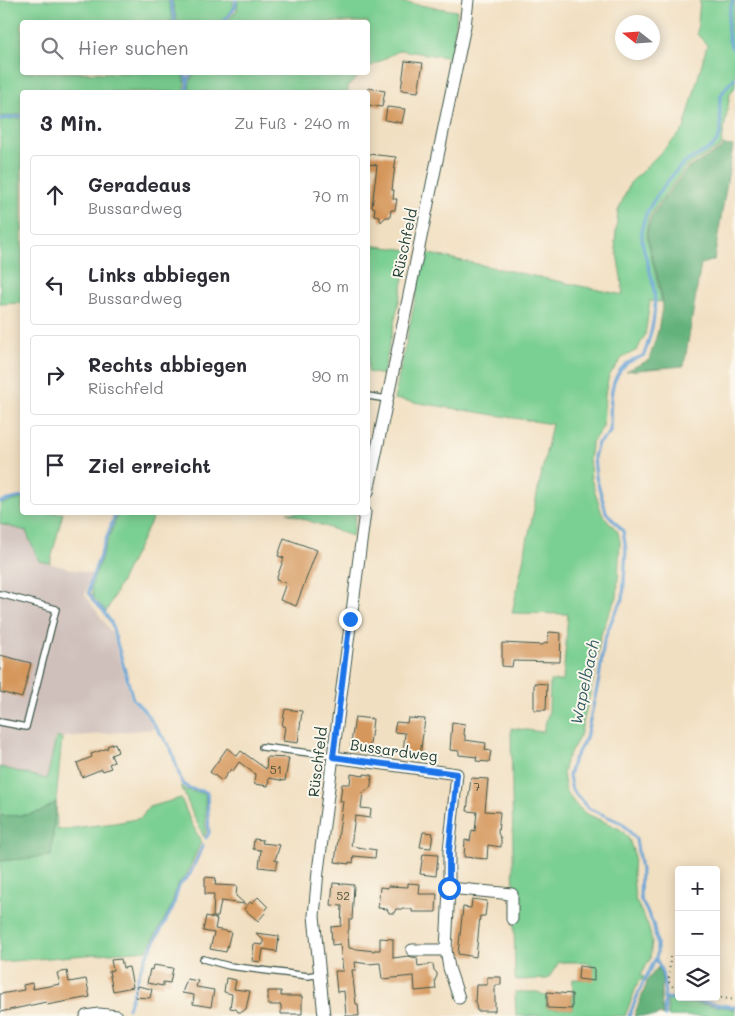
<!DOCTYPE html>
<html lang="de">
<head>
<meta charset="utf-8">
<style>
	:root { --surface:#fff; --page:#f2f2f3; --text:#2b2b33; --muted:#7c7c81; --line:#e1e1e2 }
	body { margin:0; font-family:Mali,sans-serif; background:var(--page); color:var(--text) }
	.controls { position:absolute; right:15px; bottom:15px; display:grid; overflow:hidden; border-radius:5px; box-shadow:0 2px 12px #0003 }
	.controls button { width:45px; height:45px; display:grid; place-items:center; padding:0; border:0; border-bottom:1px solid var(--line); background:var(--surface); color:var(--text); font:25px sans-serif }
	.compass { position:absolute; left:615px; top:15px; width:45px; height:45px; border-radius:50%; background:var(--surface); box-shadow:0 2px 12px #0003; rotate:287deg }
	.stop { position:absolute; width:15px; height:15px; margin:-11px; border:4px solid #1a73e8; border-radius:50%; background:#fff }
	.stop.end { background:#1a73e8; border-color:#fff; box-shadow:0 1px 5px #0008 }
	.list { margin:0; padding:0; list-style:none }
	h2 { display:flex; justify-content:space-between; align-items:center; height:65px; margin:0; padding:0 20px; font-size:21px }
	h2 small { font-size:16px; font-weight:400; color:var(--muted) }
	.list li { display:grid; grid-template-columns:32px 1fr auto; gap:15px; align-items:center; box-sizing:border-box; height:80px; margin:0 10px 10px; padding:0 10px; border:1px solid var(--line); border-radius:5px }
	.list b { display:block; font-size:19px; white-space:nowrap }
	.list p { margin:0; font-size:16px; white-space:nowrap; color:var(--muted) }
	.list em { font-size:16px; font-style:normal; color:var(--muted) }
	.icon { flex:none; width:28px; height:28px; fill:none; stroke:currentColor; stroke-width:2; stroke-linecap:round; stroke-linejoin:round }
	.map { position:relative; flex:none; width:735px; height:1016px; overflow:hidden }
	.search { position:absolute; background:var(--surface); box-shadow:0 2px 12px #0003; left:20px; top:20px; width:350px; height:55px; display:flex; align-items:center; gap:12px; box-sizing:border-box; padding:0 18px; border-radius:5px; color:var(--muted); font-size:19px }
	.panel { position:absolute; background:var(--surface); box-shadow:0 2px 12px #0003; left:20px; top:90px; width:350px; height:425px; border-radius:5px }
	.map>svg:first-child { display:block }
</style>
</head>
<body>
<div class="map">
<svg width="735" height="1016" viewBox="0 0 735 1016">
	<rect width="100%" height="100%" fill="#fbf7ec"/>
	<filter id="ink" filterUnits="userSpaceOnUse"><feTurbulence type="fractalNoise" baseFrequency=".02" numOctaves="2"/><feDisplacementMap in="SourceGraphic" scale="10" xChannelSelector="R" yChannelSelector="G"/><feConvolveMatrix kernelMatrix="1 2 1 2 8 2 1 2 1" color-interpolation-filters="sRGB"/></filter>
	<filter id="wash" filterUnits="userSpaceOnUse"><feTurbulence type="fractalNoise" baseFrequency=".0096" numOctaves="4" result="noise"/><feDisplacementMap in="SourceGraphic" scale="20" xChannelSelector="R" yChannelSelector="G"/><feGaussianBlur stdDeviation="1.12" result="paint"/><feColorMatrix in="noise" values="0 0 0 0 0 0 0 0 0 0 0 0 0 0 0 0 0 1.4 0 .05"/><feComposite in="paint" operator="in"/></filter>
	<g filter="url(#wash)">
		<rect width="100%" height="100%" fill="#f1dfc1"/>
		<path fill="#cfc0bb" d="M0 524 26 531 39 561 92 574 85 595 112 633 131 700 143 711 155 729 57 738 47 779 0 767Z"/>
		<path fill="#7acf92" stroke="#4c8663" d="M0 0H168L173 22H22V72L183 73 185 84V92H22V114L0 117Z
			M172 0H233V8L221 22H177Z
			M238 0H388L457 11 452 58 400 50 368 68V22H226L237 10Z
			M700 0H735V8L731 28 735 45V87L730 94 721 147 687 166 669 189 649 217 646 233 662 302 650 301 645 335 637 350 622 358 609 376 605 394 603 427 592 442 589 458 591 479 602 514 618 532 620 542 617 597 609 613 600 637 594 676 580 736 566 760 563 774 566 792 575 804 585 813 620 829 627 836 630 842 634 854 633 874 635 899 648 925 652 941 650 959 641 975 644 977 642 980H639L625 1016H516L515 992H538L547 997V1008L572 1009 573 979 593 980 594 968 586 962H559L548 979 515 980 511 728 543 732 549 711 550 681H563L568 614 512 613 552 424 394 399 425 253 623 295 621 277 615 242 618 211 630 183 684 129 707 45 697 34Z
			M194 73V72L362 73 348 86V92H189L190 82Z
			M19 118H22V303L0 304V120Z
			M368 245 410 250 383 375 368 372Z
			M22 499V512L63 513 50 563 39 561 26 531 0 524V504Z
			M118 513H155L106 612C98 599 91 602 92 584Z
			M287 513H356L352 536Z
			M56 738H62L56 802 57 830 115 823 141 818 149 807 181 798 190 820 201 842 187 874 177 885 171 907 147 950 0 962V861L51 856 56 802 42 811 27 815 0 816V767L47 779Z
			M181 785 186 790 205 794 206 832 204 837 191 810Z
			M667 999 735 1009V1016H668Z"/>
		<path fill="#63b27c" stroke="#417858" d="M723 145 733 146 714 260 701 264 684 366 626 371 649 360 658 331 663 302 659 283 650 250 647 233 651 217 671 189 688 168 723 148Z
			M56 802 51 856 0 861V816L27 815 42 811Z
			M658 967 662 979 661 998 663 1016 661 1014 657 1015V1016H634L647 983 646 982Z"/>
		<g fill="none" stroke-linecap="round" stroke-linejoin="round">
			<path stroke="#65a3d6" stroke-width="3" d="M170 0 175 22
				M733 0C727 18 724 36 735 53
				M223 22 235 8 236 0
				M185 72 187 82
				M187 92 188 81 192 72
				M0 119 22 116
				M0 502 22 497
				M116 512 90 583 89 593 94 602 102 609 111 622 133 699 144 710 171 749 182 783 188 788 206 792 207 793 209 833 206 838
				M656 959C667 977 664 996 665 1016
				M664 998 682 999 735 1007
				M128 1008 142 965 173 907 179 886 190 874 203 845
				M629 1016 642 985 656 958 657 953V943L653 923 640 898 641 870 636 839 622 823 588 808 572 790 569 776 573 761 586 738 599 679 604 641 613 617 623 599 626 549 623 531 606 512 596 477 594 457 598 443 607 436 610 432C611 409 607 380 626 364 631 360 639 358 644 355 652 332 658 309 653 284 649 262 636 240 645 217 649 205 675 169 686 162 695 156 712 150 717 141 726 127 716 110 721 96 724 88 730 83 735 78"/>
		</g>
		<g id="blocks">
			<path fill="#d5975c" d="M405 61 423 63 418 92 401 90Z
				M368 88 385 91 382 107 368 105Z
				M387 107 405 109 402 123 385 120Z
				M368 154 396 157 392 190H394L393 199H397L395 210H391L390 217H386L381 222 379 216 374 215 375 208 372 207 377 165 368 164Z
				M284 538 317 550 296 606 280 600 286 583 276 580 284 558 278 556Z
				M549 632 561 633 560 662 513 661 512 667 502 666V643L542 645 548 642Z
				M0 655 31 663 22 698 0 692Z
				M534 683 547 684 546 710H534Z
				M285 709 302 711 298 743 283 741 285 726H282Z
				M355 717 373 719 369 753 350 750Z
				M408 718 425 719 420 756 414 755V757L404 756V752H403L405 733 394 732 396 722 407 723Z
				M452 722 465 724 464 735H465V740L486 743 485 750 491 751 489 762 476 761 477 757 459 755V751L450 750Z
				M115 743 118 752 111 755 114 762 109 764 111 768 103 771 102 769 82 777 77 763 92 757 91 754 108 748 107 746Z
				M227 748 237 756 241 751 266 769 267 757 289 758 285 781 269 778 268 786 254 784 255 774 239 762 233 771 231 769 222 781 210 772Z
				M351 774 364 776V774L372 775 371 787 363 793 361 808 371 809 370 818 355 816 351 846 376 850 375 858 354 856 353 863 349 862V864L335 862 343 801H340L342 784H350Z
				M471 778 488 779 485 811 500 812 498 833 501 839V847L488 845 487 859 464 857 465 840 470 841 472 830 475 831 477 812 467 811Z
				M423 832 433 833 431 848 420 847Z
				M254 839 263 840 262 843 280 845 275 860 278 861 276 869 259 867 261 850 253 849Z
				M423 854 438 855 436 876 420 874Z
				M205 877 216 878 215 885 237 886 236 896 245 904 221 901 218 917H213L214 894H205Z
				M333 883 354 885 352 920H349V930L348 931 349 948 374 951V950H380V938L393 939V958L408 956 417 958 418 966 433 964 434 970 437 973V976L435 980 436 989 415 991 414 976 382 979 380 963 368 964 355 962 356 970H352L356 1004H358L359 1016H346L344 991 337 992 335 971H343L340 944 332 945 331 927 341 926 342 906 331 905Z
				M408 883 420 884 419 894H437L436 912H412V909H396L394 913H389L387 909 378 908 380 887 388 888V886L408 887Z
				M258 897 268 907 265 911 266 912 258 921 244 909 250 902 252 903Z
				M472 899 487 901 485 916H480L476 957 458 954 463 907 471 908Z
				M206 916 217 919 215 929 231 932 226 952 210 949 214 933 203 931Z
				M256 933 279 936 277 953 275 951 263 949 261 962 252 961 254 944 263 945V940Z
				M121 959 123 968 129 967 133 987 113 991 109 971 113 970 111 960Z
				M153 965 173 968 170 983 163 982V986L147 983 150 969 152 970Z
				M579 966 594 968V981L578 979Z
				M67 971 69 982 86 979 90 997 47 1005 46 1002 0 1012V994L24 990 23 985 32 983 33 989 60 984 57 973Z
				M487 977H501V985H495V1011H477L476 1005 475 1002 476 985H487Z
				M226 978 236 980 234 989 250 991 246 1009 242 1012H238L236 1009 230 1008 232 994 224 992Z
				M187 979 198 981 196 987 214 990 211 1007 193 1004 194 995 182 993Z
				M137 986 152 989 150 998 135 997Z
				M268 991H281V996H302V1014H281V1005H268Z
				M547 992 572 994V1009L547 1008Z"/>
		</g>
	</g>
	<g filter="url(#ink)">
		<use href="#blocks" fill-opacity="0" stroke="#3e5549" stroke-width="1"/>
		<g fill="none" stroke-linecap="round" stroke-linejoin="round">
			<g stroke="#3e5549" stroke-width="8">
				<path id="service" d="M368 396 387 399
					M0 594 56 609 26 727 0 722
					M262 747 333 756
					M203 959 229 966 308 976 320 974"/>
			</g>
			<g stroke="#3e5549" stroke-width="13">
				<path id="minor" d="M368 492 465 26 468 0
					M333 757 457 774 449 851V888L446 950 449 968 459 998
					M449 888 512 894V919
					M412 950H446
					M86 1016 99 1014 117 1016
					M324 1016 314 916 318 871 365 512"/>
			</g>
			<path stroke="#3e5549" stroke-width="2" stroke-dasharray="1 4" stroke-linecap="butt" d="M670 957 669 982 674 988 679 989
				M716 997 735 1000"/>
			<use href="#service" stroke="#fff" stroke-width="5.5"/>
			<use href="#minor" stroke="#fff" stroke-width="11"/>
		</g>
	</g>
	<g fill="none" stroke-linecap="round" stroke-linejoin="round" filter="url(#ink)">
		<path stroke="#1a73e8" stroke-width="6" d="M350 619 333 757 457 774 449 851V888"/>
	</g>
	<g text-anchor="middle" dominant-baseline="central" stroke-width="4" stroke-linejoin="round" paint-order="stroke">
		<g font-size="12" fill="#4c543e">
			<text x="276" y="769">51</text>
			<text x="477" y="786">7</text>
			<text x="343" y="895">52</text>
		</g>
		<g font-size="15" fill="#1f3d34" stroke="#fbf7ec">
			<text transform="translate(404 243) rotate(-78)">Rüschfeld</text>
			<text transform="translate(394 750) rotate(8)">Bussardweg</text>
			<text transform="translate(317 762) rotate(-83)">Rüschfeld</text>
		</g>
		<g font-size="16" font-style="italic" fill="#345c65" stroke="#fbf7ec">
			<text transform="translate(584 682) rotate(-78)">Wapelbach</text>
		</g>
	</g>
</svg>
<div class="controls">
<button>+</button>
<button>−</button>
<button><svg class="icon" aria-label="layers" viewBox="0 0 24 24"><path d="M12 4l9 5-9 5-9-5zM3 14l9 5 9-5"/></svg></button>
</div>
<svg class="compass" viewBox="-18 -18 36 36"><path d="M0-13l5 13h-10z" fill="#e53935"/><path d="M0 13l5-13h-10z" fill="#7c7c81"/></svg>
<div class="stop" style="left:449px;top:888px"></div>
<div class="stop end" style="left:350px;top:619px"></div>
<div class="search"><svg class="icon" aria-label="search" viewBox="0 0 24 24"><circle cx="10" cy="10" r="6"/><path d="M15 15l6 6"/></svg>Hier suchen</div>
<section class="panel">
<h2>3 Min.<small>Zu Fuß · 240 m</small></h2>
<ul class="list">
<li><svg class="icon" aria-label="ahead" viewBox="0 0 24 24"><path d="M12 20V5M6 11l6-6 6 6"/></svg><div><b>Geradeaus</b><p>Bussardweg</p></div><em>70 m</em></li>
<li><svg class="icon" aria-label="left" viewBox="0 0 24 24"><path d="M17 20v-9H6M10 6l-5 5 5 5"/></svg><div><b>Links abbiegen</b><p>Bussardweg</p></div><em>80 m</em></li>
<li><svg class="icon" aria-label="right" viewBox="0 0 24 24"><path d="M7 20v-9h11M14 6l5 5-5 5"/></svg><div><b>Rechts abbiegen</b><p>Rüschfeld</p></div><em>90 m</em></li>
<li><svg class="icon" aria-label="arrive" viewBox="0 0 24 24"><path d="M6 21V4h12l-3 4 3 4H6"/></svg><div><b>Ziel erreicht</b></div></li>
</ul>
</section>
</div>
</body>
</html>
